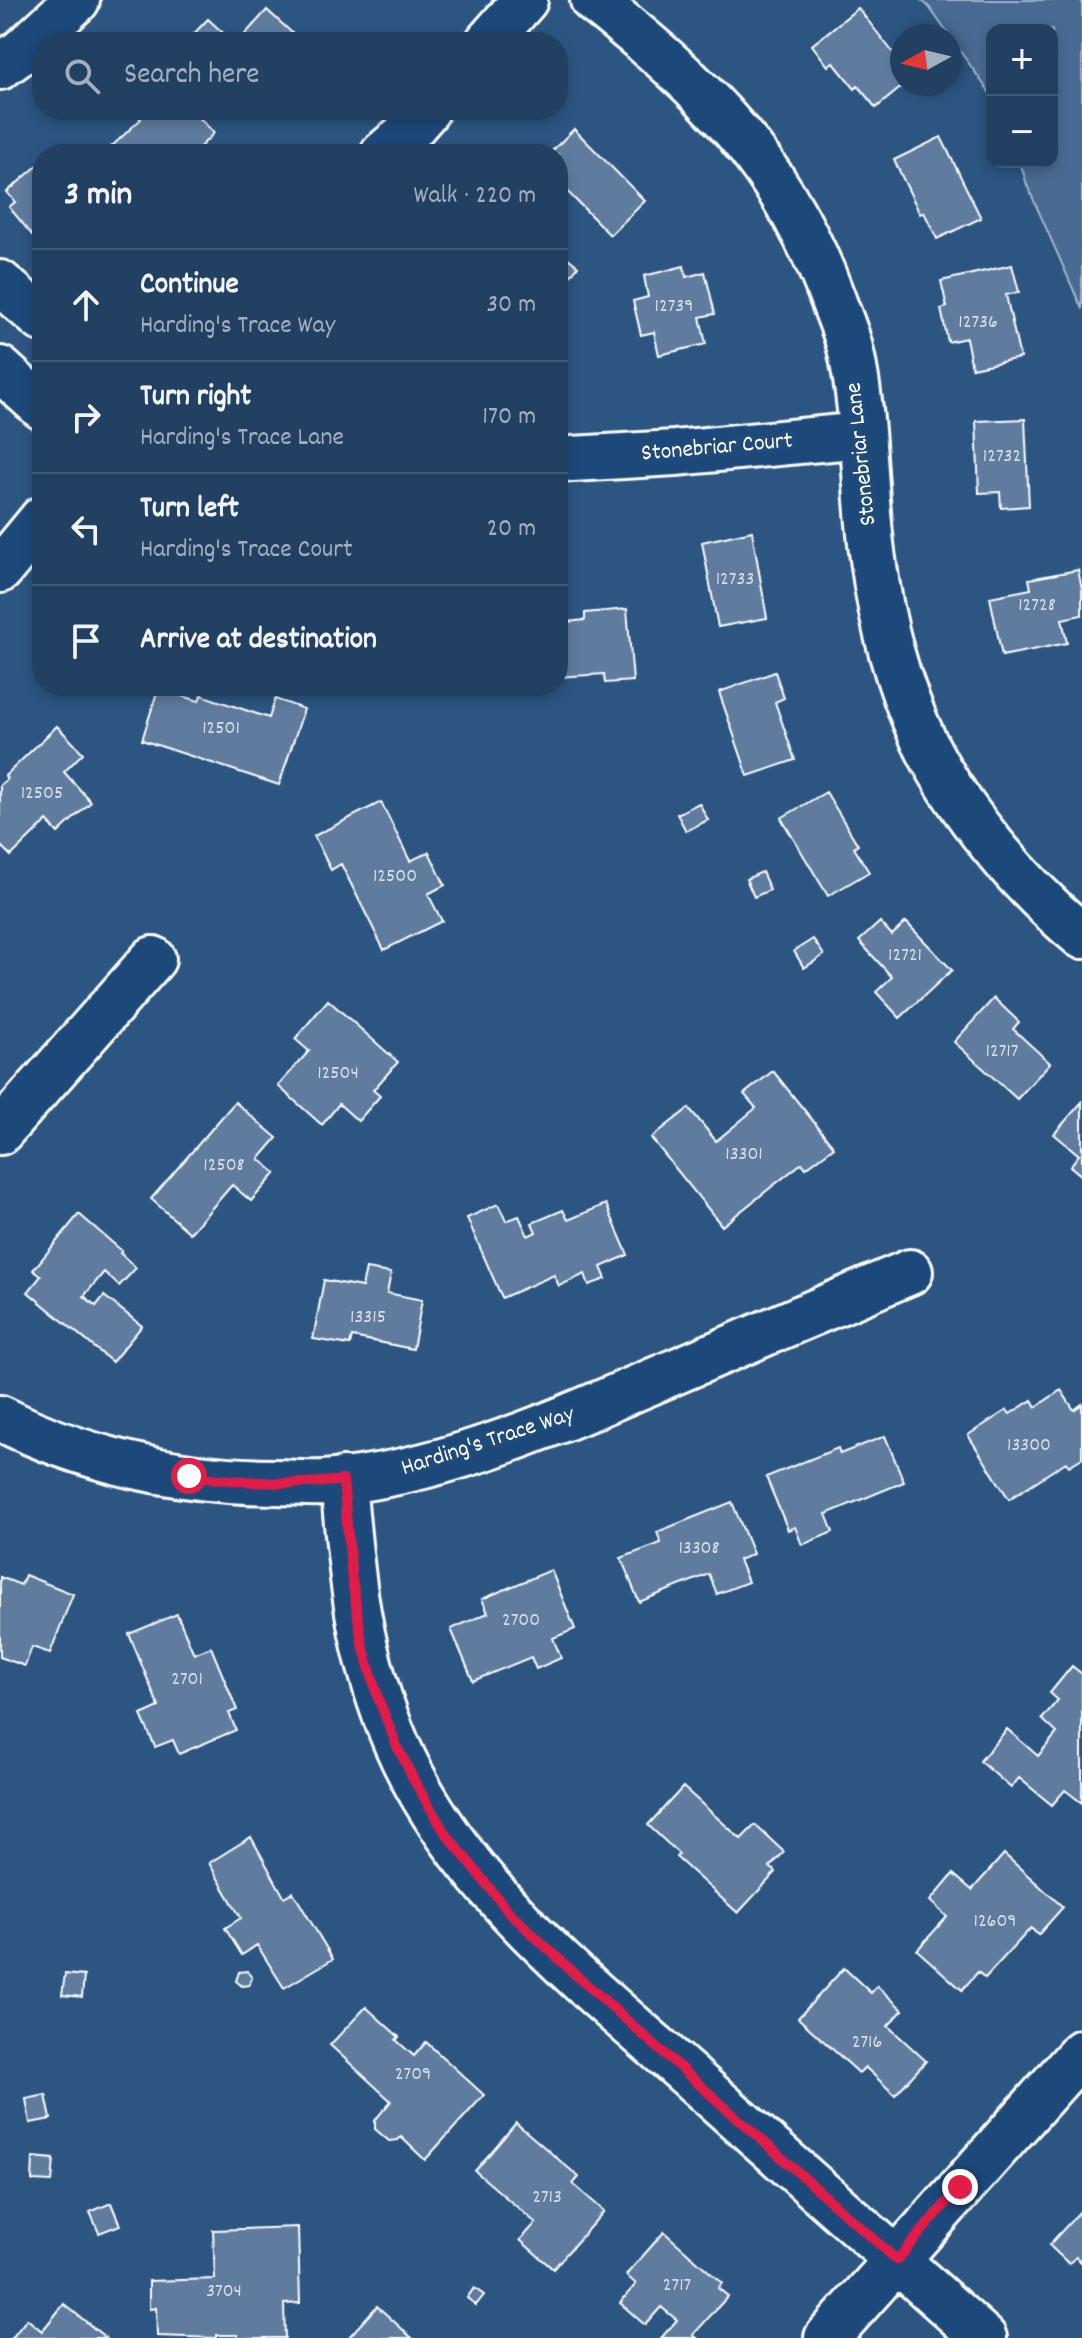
<!DOCTYPE html>
<html lang="en">
<head>
<meta charset="utf-8">
<style>
	:root { --surface:#214062; --page:#294768; --text:#f1f3f6; --muted:#a2afbe; --line:#3e5977 }
	body { margin:0; font-family:Dekko,sans-serif; background:var(--page); color:var(--text) }
	.controls { position:absolute; right:24px; top:24px; display:grid; overflow:hidden; border-radius:16px; box-shadow:0 4px 12px #0003 }
	.controls button { width:72px; height:72px; display:grid; place-items:center; padding:0; border:0; border-bottom:2px solid var(--line); background:var(--surface); color:var(--text); font:40px sans-serif }
	.compass { position:absolute; left:890px; top:24px; width:72px; height:72px; border-radius:50%; background:var(--surface); box-shadow:0 4px 12px #0003; rotate:262deg }
	.stop { position:absolute; width:24px; height:24px; margin:-18px; border:6px solid #e11d48; border-radius:50%; background:#fff }
	.stop.end { background:#e11d48; border-color:#fff; box-shadow:0 2px 8px #0008 }
	.list { margin:0; padding:0; list-style:none }
	h2 { display:flex; justify-content:space-between; align-items:center; height:104px; margin:0; padding:0 32px; font-size:34px }
	h2 small { font-size:26px; font-weight:400; color:var(--muted) }
	.list li { display:grid; grid-template-columns:52px 1fr auto; gap:24px; align-items:center; box-sizing:border-box; height:112px; padding:0 32px; border-top:2px solid var(--line) }
	.list b { display:block; font-size:30px; white-space:nowrap }
	.list p { margin:0; font-size:26px; white-space:nowrap; color:var(--muted) }
	.list em { font-size:26px; font-style:normal; color:var(--muted) }
	.icon { flex:none; width:44px; height:44px; fill:none; stroke:currentColor; stroke-width:2; stroke-linecap:round; stroke-linejoin:round }
	.map { position:relative; flex:none; width:1082px; height:2338px; overflow:hidden }
	.search { position:absolute; background:var(--surface); box-shadow:0 4px 12px #0003; left:32px; top:32px; width:536px; height:88px; display:flex; align-items:center; gap:20px; box-sizing:border-box; padding:0 28px; border-radius:32px; color:var(--muted); font-size:30px }
	.panel { position:absolute; background:var(--surface); box-shadow:0 4px 12px #0003; left:32px; top:144px; width:536px; height:552px; border-radius:32px }
	.map>svg:first-child { display:block }
</style>
</head>
<body>
<div class="map">
<svg width="1082" height="2338" viewBox="0 0 1082 2338">
	<rect width="100%" height="100%" fill="#2c5582"/>
	<filter id="ink" filterUnits="userSpaceOnUse"><feTurbulence type="fractalNoise" baseFrequency=".0125" numOctaves="2"/><feDisplacementMap in="SourceGraphic" scale="16" xChannelSelector="R" yChannelSelector="G"/><feConvolveMatrix kernelMatrix="1 2 1 2 8 2 1 2 1" color-interpolation-filters="sRGB"/></filter>
	<g filter="url(#ink)">
		<path fill="#486b92" stroke="#a4b5c8" stroke-width="2" d="M921 0H1082V309L1027 185 1020 162H1052V30H992V96L929 7Z"/>
		<path fill="#5e7c9f" stroke="#fff" stroke-width="2" d="M858 8 902 64V84H905L876 108 858 86 855 89 833 62 828 66 812 45Z
			M267 10 302 42H238Z
			M208 19 233 42H186Z
			M132 110H192L214 133 193 154H117L111 147 141 119Z
			M574 129 645 201 610 235 558 182V154H549Z
			M941 137 981 218 937 239 924 212 920 214 894 160Z
			M37 166 42 173 41 246 9 207 15 202 7 192Z
			M558 250 578 266 565 283 558 278Z
			M1012 265 1019 292 1006 295 1020 358 972 368 966 338 948 342 941 309 947 307 941 281Z
			M684 266 686 277 705 272 715 314 700 317 706 344 659 355 654 332 641 335 633 301 648 297 644 276Z
			M1025 419 1029 506 1001 508 1000 492 979 493 976 421Z
			M752 531 767 618 718 627 702 542Z
			M1078 570 1082 589V615L1062 619 1067 643 1002 656 990 597 1031 589 1029 579Z
			M627 609 633 681 605 683 604 674 558 677V630L567 629V622L585 620V613Z
			M775 672 784 698 775 702 795 760 748 776 719 692Z
			M158 689 199 701 201 695 269 718 275 699 304 709 279 785 142 740Z
			M57 726 83 753 64 772 91 802 58 833 47 821 11 856 0 845V785L7 779 5 776Z
			M826 792 858 845 854 848 869 872 828 896 781 818Z
			M381 802 410 861 429 852 445 885 428 894 442 921 384 950 341 864 331 870 314 836Z
			M699 803 708 820 686 831 677 814Z
			M762 872 770 890 754 897 746 879Z
			M880 922 892 935 906 922 952 970 900 1018 876 992 892 977 859 941Z
			M813 939 824 955 804 968 794 951Z
			M994 998 1019 1022 1013 1029 1050 1063 1017 1099 954 1042Z
			M328 1000 398 1062 373 1090 380 1096 358 1121 339 1104 322 1125 278 1086 309 1051 295 1039Z
			M773 1071 834 1147 806 1168 802 1163 722 1226 651 1138 689 1108 716 1141 756 1108 744 1094Z
			M235 1102 277 1138 259 1159 276 1173 251 1201 232 1185 190 1233 151 1199Z
			M1082 1102V1176L1070 1166 1079 1155 1054 1134Z
			M498 1204 506 1221 519 1216 528 1236 536 1232 532 1223 563 1210 568 1220 606 1204 628 1255 601 1267 606 1279 589 1285 585 1274 559 1286 554 1275 502 1298 467 1218Z
			M79 1214 122 1251 120 1253 136 1268 119 1286 104 1272 84 1296 96 1306 104 1296 142 1326 112 1362 28 1292 41 1276 33 1270Z
			M366 1269 391 1273 387 1293 422 1300 413 1349 352 1337 350 1345 313 1339 324 1280 362 1287Z
			M1061 1390 1074 1410 1082 1404V1458L1069 1466 1066 1462 1009 1499 968 1435 1007 1410 1010 1414 1032 1400 1036 1407Z
			M885 1436 904 1482 826 1514 833 1532 802 1545 795 1527 788 1530 766 1477 838 1448 840 1454Z
			M732 1502 753 1554 739 1560 748 1582 717 1594 709 1574 639 1602 621 1558 661 1543 657 1532Z
			M551 1570 575 1629 553 1638 561 1658 536 1669 531 1657 473 1681 451 1629 488 1613 482 1599Z
			M25 1575 73 1594 50 1653 32 1647 25 1666 0 1657V1577L21 1585Z
			M177 1614 194 1654 211 1647 237 1710 229 1713 236 1730 179 1754 173 1740 155 1747 141 1715 159 1707 129 1634Z
			M1072 1666 1082 1674V1803L1065 1790 1052 1805 1019 1778 1011 1788 980 1761 1007 1729 1038 1756 1057 1733 1042 1719 1058 1700 1050 1693Z
			M683 1787 741 1839 755 1825 784 1852 770 1867 776 1872 738 1913 676 1857 679 1854 648 1825Z
			M251 1837 284 1897 293 1892 333 1959 284 1988 257 1945 242 1955 225 1928 241 1918 209 1863Z
			M1004 1854 1063 1907 1038 1935 1031 1928 985 1978 978 1972 962 1990 917 1950 947 1917 930 1901 953 1874 972 1890Z
			M844 1968 871 1993 877 1986 903 2010 888 2026 926 2061 895 2095 865 2067 859 2073 798 2018Z
			M247 1971 252 1978 249 1985 242 1986 236 1981 239 1972Z
			M65 1974 84 1976 82 1997 62 1995Z
			M366 2007 399 2037 396 2040 414 2056 426 2042 484 2095 425 2160 401 2137 398 2140 389 2141 375 2129V2120L391 2101 330 2045Z
			M46 2095 51 2119 30 2123 26 2099Z
			M516 2123 579 2177 573 2184 604 2211 553 2269 520 2240 536 2223 475 2171Z
			M33 2157 54 2159 52 2182 32 2181Z
			M111 2203 120 2225 99 2233 90 2212Z
			M1082 2209V2263L1076 2257 1069 2264 1049 2245Z
			M298 2227 300 2303 284 2304 285 2338H238V2335H217V2338L157 2336 156 2308 149 2309V2281L215 2279 213 2230Z
			M664 2232 722 2283 718 2288 728 2296 693 2335 697 2338H661L677 2320 661 2307 645 2325 620 2303 636 2284 626 2275Z
			M474 2288 484 2295 476 2305 467 2298Z
			M64 2304 106 2338H12L27 2319 42 2331Z
			M377 2306 412 2338H348Z"/>
		<g fill="none" stroke-linecap="round" stroke-linejoin="round">
			<g stroke="#fff" stroke-width="50">
				<path id="minor" d="M593 0C703 86 783 163 832 297 838 314 846 331 850 348 866 417 863 489 873 559 881 620 897 683 923 739 957 810 1021 886 1082 936
					M488 42 525 0
					M0 67 22 51 77 0
					M383 154 406 134 427 110
					M0 283 42 319
					M0 369 42 407
					M572 459 675 453 862 435
					M0 570 42 519
					M0 1132 153 959
					M0 1418C86 1461 179 1481 275 1482 291 1482 308 1484 324 1483 439 1474 548 1426 653 1381 739 1344 824 1308 910 1272
					M343 1480C351 1575 358 1655 397 1745 458 1885 583 1982 695 2081 791 2166 888 2252 984 2338
					M827 2338 1082 2052"/>
			</g>
			<use href="#minor" stroke="#1f4a7a" stroke-width="44"/>
		</g>
	</g>
	<g fill="none" stroke-linecap="round" stroke-linejoin="round" filter="url(#ink)">
		<path stroke="#e11d48" stroke-width="10" d="M189 1476C240 1481 292 1487 343 1480L352 1580 362 1642 378 1698 397 1746 416 1784 444 1831 508 1911 577 1976 897 2260 960 2187"/>
	</g>
	<g text-anchor="middle" dominant-baseline="central" stroke-width="8" stroke-linejoin="round" paint-order="stroke">
		<g font-size="20" fill="#d7dee7">
			<text x="674" y="307">12739</text>
			<text x="978" y="323">12736</text>
			<text x="1002" y="457">12732</text>
			<text x="735" y="580">12733</text>
			<text x="1037" y="606">12728</text>
			<text x="221" y="729">12501</text>
			<text x="42" y="794">12505</text>
			<text x="395" y="877">12500</text>
			<text x="905" y="956">12721</text>
			<text x="1002" y="1052">12717</text>
			<text x="338" y="1074">12504</text>
			<text x="744" y="1155">13301</text>
			<text x="224" y="1166">12508</text>
			<text x="368" y="1318">13315</text>
			<text x="1029" y="1446">13300</text>
			<text x="699" y="1549">13308</text>
			<text x="521" y="1621">2700</text>
			<text x="187" y="1680">2701</text>
			<text x="995" y="1922">12609</text>
			<text x="867" y="2043">2716</text>
			<text x="413" y="2075">2709</text>
			<text x="547" y="2198">2713</text>
			<text x="677" y="2286">2717</text>
			<text x="224" y="2292">3704</text>
		</g>
		<g font-size="24" fill="#fff" stroke="#1f4a7a">
			<text transform="translate(717 448) rotate(-5)">Stonebriar Court</text>
			<text transform="translate(862 454) rotate(-96)">Stonebriar Lane</text>
			<text transform="translate(488 1442) rotate(-18)">Harding's Trace Way</text>
		</g>
	</g>
</svg>
<div class="controls">
<button>+</button>
<button>−</button>
</div>
<svg class="compass" viewBox="-18 -18 36 36"><path d="M0-13l5 13h-10z" fill="#e53935"/><path d="M0 13l5-13h-10z" fill="#a2afbe"/></svg>
<div class="stop" style="left:189px;top:1476px"></div>
<div class="stop end" style="left:960px;top:2187px"></div>
<div class="search"><svg class="icon" aria-label="search" viewBox="0 0 24 24"><circle cx="10" cy="10" r="6"/><path d="M15 15l6 6"/></svg>Search here</div>
<section class="panel">
<h2>3 min<small>Walk · 220 m</small></h2>
<ul class="list">
<li><svg class="icon" aria-label="ahead" viewBox="0 0 24 24"><path d="M12 20V5M6 11l6-6 6 6"/></svg><div><b>Continue</b><p>Harding's Trace Way</p></div><em>30 m</em></li>
<li><svg class="icon" aria-label="right" viewBox="0 0 24 24"><path d="M7 20v-9h11M14 6l5 5-5 5"/></svg><div><b>Turn right</b><p>Harding's Trace Lane</p></div><em>170 m</em></li>
<li><svg class="icon" aria-label="left" viewBox="0 0 24 24"><path d="M17 20v-9H6M10 6l-5 5 5 5"/></svg><div><b>Turn left</b><p>Harding's Trace Court</p></div><em>20 m</em></li>
<li><svg class="icon" aria-label="arrive" viewBox="0 0 24 24"><path d="M6 21V4h12l-3 4 3 4H6"/></svg><div><b>Arrive at destination</b></div></li>
</ul>
</section>
</div>
</body>
</html>
